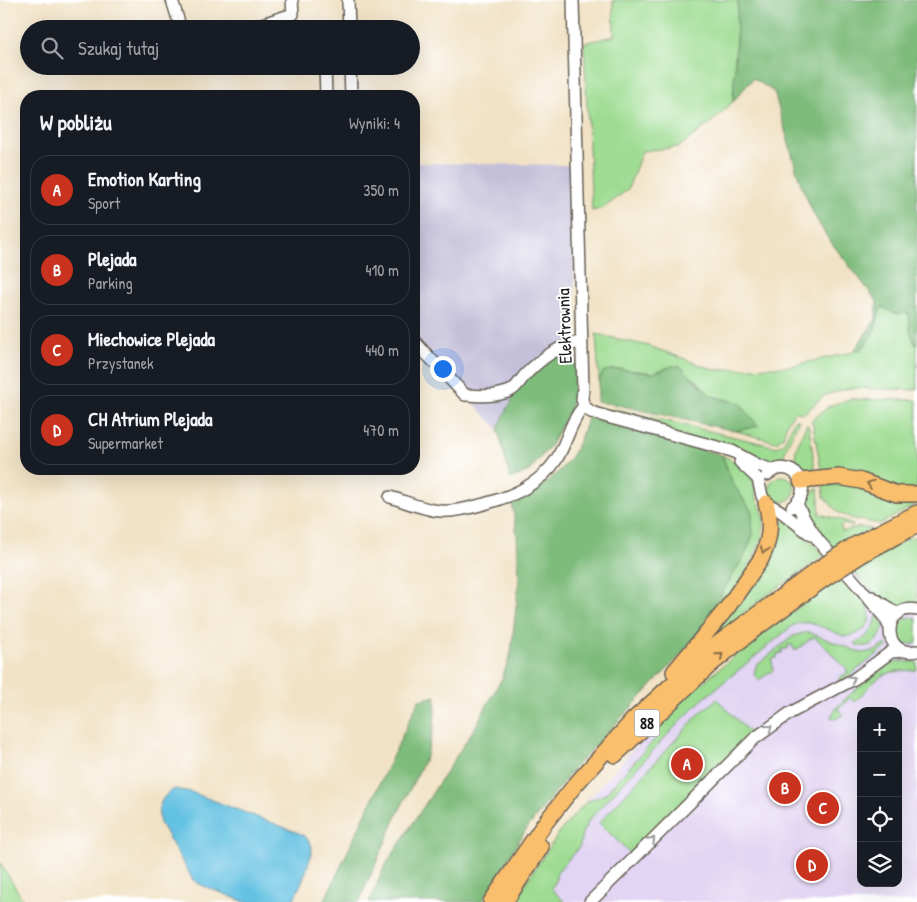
<!DOCTYPE html>
<html lang="pl">
<head>
<meta charset="utf-8">
<style>
	:root { --surface:#171b24; --page:#20242c; --text:#f1f3f6; --muted:#9ea1a6; --line:#363941; --accent:#c8321e }
	body { margin:0; font-family:"Patrick Hand",sans-serif; background:var(--page); color:var(--text) }
	.controls { position:absolute; right:15px; bottom:15px; display:grid; overflow:hidden; border-radius:10px; box-shadow:0 5px 20px #0002 }
	.controls button { width:45px; height:45px; display:grid; place-items:center; padding:0; border:0; border-bottom:1px solid var(--line); background:var(--surface); color:var(--text); font:25px sans-serif }
	.you { position:absolute; left:442px; top:368px; width:18px; height:18px; margin:-12px; border:4px solid #fff; border-radius:50%; background:#1a73e8; box-shadow:0 0 0 8px #1a73e833 }
	.badge { display:grid; place-items:center; width:32px; height:32px; border-radius:50%; background:var(--accent); color:#fff; font-size:16px; font-weight:700 }
	.pin { position:absolute; translate:-50% -50%; border:2px solid #fff; box-shadow:0 1px 5px #0006 }
	.list { margin:0; padding:0; list-style:none }
	h2 { display:flex; justify-content:space-between; align-items:center; height:65px; margin:0; padding:0 20px; font-size:21px }
	h2 small { font-size:16px; font-weight:400; color:var(--muted) }
	.list li { display:grid; grid-template-columns:32px 1fr auto; gap:15px; align-items:center; box-sizing:border-box; height:70px; margin:0 10px 10px; padding:0 10px; border:1px solid var(--line); border-radius:20px }
	.list b { display:block; font-size:19px; white-space:nowrap }
	.list p { margin:0; font-size:16px; white-space:nowrap; color:var(--muted) }
	.list em { font-size:16px; font-style:normal; color:var(--muted) }
	.icon { flex:none; width:28px; height:28px; fill:none; stroke:currentColor; stroke-width:2; stroke-linecap:round; stroke-linejoin:round }
	.map { position:relative; flex:none; width:917px; height:902px; overflow:hidden }
	.search { position:absolute; background:var(--surface); box-shadow:0 5px 20px #0002; left:20px; top:20px; width:400px; height:55px; display:flex; align-items:center; gap:12px; box-sizing:border-box; padding:0 18px; border-radius:28px; color:var(--muted); font-size:19px }
	.panel { position:absolute; background:var(--surface); box-shadow:0 5px 20px #0002; left:20px; top:90px; width:400px; height:385px; border-radius:20px }
	.map>svg:first-child { display:block }
</style>
</head>
<body>
<div class="map">
<svg width="917" height="902" viewBox="0 0 917 902">
	<rect width="100%" height="100%" fill="#fff"/>
	<filter id="ink" filterUnits="userSpaceOnUse"><feTurbulence type="fractalNoise" baseFrequency=".02" numOctaves="2"/><feDisplacementMap in="SourceGraphic" scale="10" xChannelSelector="R" yChannelSelector="G"/><feConvolveMatrix kernelMatrix="1 2 1 2 8 2 1 2 1" color-interpolation-filters="sRGB"/></filter>
	<filter id="wash" filterUnits="userSpaceOnUse"><feTurbulence type="fractalNoise" baseFrequency=".0096" numOctaves="4" result="noise"/><feDisplacementMap in="SourceGraphic" scale="20" xChannelSelector="R" yChannelSelector="G"/><feGaussianBlur stdDeviation="1.12" result="paint"/><feColorMatrix in="noise" values="0 0 0 0 0 0 0 0 0 0 0 0 0 0 0 0 0 1.4 0 .05"/><feComposite in="paint" operator="in"/></filter>
	<g filter="url(#wash)">
		<rect width="100%" height="100%" fill="#f1e2c5"/>
		<path fill="#e2d4f3" fill-rule="evenodd" d="M857 569 873 588 917 600V902H513L561 830 664 715 830 585ZM861 711H898V883H861Z"/>
		<path fill="#c5c0da" d="M414 163 573 165 575 343 513 390 511 404 508 407 498 429 414 341Z"/>
		<path fill="#9edc92" stroke="#5d7c57" d="M613 0H738L733 102 713 121 679 147 642 151 628 189 604 208 592 211 584 43 614 36Z
			M881 307 909 313 910 330 915 344 917 345V390L850 388 825 395 803 414 795 411 787 423 783 437 776 442 736 431 757 426 740 403 711 396 696 380 672 366 653 373 620 369 604 371 599 381 596 334 649 346 715 370 791 366 861 350 875 330Z
			M850 399 917 400V488L907 489 822 475 813 424 811 421 829 406Z
			M616 409 777 447 783 444 795 419 799 420 788 443 783 458 777 463 767 465 604 410Z
			M807 424 809 427 816 477C784 472 796 444 807 424Z
			M722 455C734 461 747 468 753 481 755 485 755 492 756 496 758 503 764 511 764 518 766 560 715 613 690 645L745 555 752 512 733 484Z
			M769 489a13 13 0 1 1 26 0a13 13 0 1 1-26 0Z
			M846 484 883 496 917 497V504L880 524 854 519 839 513 836 510 824 497 823 485Z
			M818 488 820 514 849 522 853 525 852 526 844 524 840 526 843 532C853 527 861 527 872 529L835 549C819 532 802 521 808 496Z
			M786 520 798 529 825 555 760 600 709 641 776 526Z
			M910 537 917 538V604L891 605 864 585 854 572Z
			M844 576C855 590 883 612 863 630 857 634 851 637 844 636 828 631 806 615 791 627L702 700 671 731 590 819 582 833 580 846 557 872 555 883 551 888 565 902H515L514 900 561 830 586 802 605 794 656 738 657 723 664 715C722 665 780 618 844 576Z
			M877 616H878L884 626C881 640 870 650 856 645V642C868 638 874 629 877 616Z
			M911 617 917 619V643C895 650 888 621 911 617Z
			M808 632 862 653 875 651 886 644 888 646 849 676 841 681 839 678 847 673V669L817 639 813 637 795 651 792 645H788V649H782V653L777 654V658L772 659 773 670 759 680 754 675 756 666 793 636Z
			M897 661 917 662V670C879 671 880 676 855 702L850 698 838 709 843 715 835 719 831 717C833 705 885 665 897 661Z
			M717 699 751 734 631 854 599 823 701 712Z
			M0 862 24 902H0Z"/>
		<path fill="#7ebc7c" stroke="#4d6c4c" d="M738 0H917V345L915 344 910 330 909 313 897 314 881 307C876 323 872 347 853 352L876 319 877 301 827 237 813 213 800 182 774 92 753 78 733 102Z
			M575 343 576 388 569 411 551 445 529 471 510 479 498 429 508 407 511 404 513 390 525 375Z
			M672 366H680L711 396 740 403 758 426 736 431 613 404 597 402 599 381 604 371 620 369 653 373Z
			M588 416 610 424 722 455 733 484 752 512 753 535 745 555 690 645 574 768 525 831 482 902H369L385 866 474 729 502 678 511 653 519 580 517 535 512 503C535 493 561 474 574 452 580 441 584 428 588 416Z
			M436 696 434 727 426 757 398 813 359 902H324L419 700Z"/>
		<path fill="#64c1e2" stroke="#406e7f" d="M175 789 191 792 299 833C305 836 310 840 312 847 313 858 298 892 292 902H245L201 885 193 880 160 823C156 809 161 795 175 789Z"/>
	</g>
	<g filter="url(#ink)">
		<g fill="none" stroke-linecap="round" stroke-linejoin="round">
			<g stroke="#676157" stroke-width="14">
				<path id="minor" d="M172 0 181 29
					M348 0 349 29
					M573 0 583 390 582 399 584 406
					M247 29 293 14 292 0
					M325 66 326 96
					M350 66 351 96
					M414 341 465 395C481 396 495 397 510 391 517 388 521 379 526 374 542 358 559 345 581 342
					M584 406 591 412 611 418 732 451 758 465 772 470
					M740 462 758 479 762 496 766 503 779 510 811 535
					M767 475C790 454 818 488 792 507
					M390 497C407 502 424 510 441 511 460 513 509 498 525 488 537 481 549 471 556 460 567 443 570 421 584 406
					M797 504 805 520 818 540 861 589 885 618 890 628
					M872 597 898 614
					M917 610C882 602 880 658 917 651
					M590 902 754 739 790 713 854 679 891 652 903 651"/>
			</g>
			<g stroke="#676157" stroke-width="18">
				<path id="major" d="M801 481 839 477 861 481 897 494H917
					M853 546 917 513
					M863 554 917 525
					M674 672 727 608 761 559C770 541 772 522 766 503
					M615 755 709 666 755 629 824 579
					M491 902 545 823 575 785 633 720 712 648 817 570
					M505 902 541 847"/>
			</g>
			<use href="#minor" stroke="#fff" stroke-width="11"/>
			<use href="#major" stroke="#f9bf6d" stroke-width="15"/>
			<g stroke="#676157" stroke-width="18" stroke-linecap="butt">
				<path id="major-bridge" d="M817 570 853 546
					M824 579 863 554"/>
			</g>
			<use href="#major-bridge" stroke="#f9bf6d" stroke-width="15"/>
		</g>
		<defs><path id="oneway-chevron" d="M-2-3.5L2.5 0L-2 3.5" fill="none" stroke-width="1.6" stroke-linecap="round" stroke-linejoin="round" transform="scale(1.25)"/></defs>
		<g stroke="#8a6e44">
			<use href="#oneway-chevron" transform="translate(870 484) rotate(-161)"/>
			<use href="#oneway-chevron" transform="translate(764 550) rotate(110)"/>
			<use href="#oneway-chevron" transform="translate(720 656) rotate(-39)"/>
		</g>
		<g stroke="#999">
			<use href="#oneway-chevron" transform="translate(852 679) rotate(-32)"/>
			<use href="#oneway-chevron" transform="translate(769 728) rotate(-36)"/>
			<use href="#oneway-chevron" transform="translate(652 840) rotate(-45)"/>
		</g>
	</g>
	<g text-anchor="middle" dominant-baseline="central" stroke-width="4" stroke-linejoin="round" paint-order="stroke">
		<rect fill="#fff" stroke="#606060" stroke-width="1" x="634.5" y="709.5" width="25" height="27" rx="4"/>
		<g font-size="16" font-weight="bold" fill="#1c1c1c">
			<text x="647" y="723">88</text>
		</g>
		<g font-size="18" fill="#1c1c1c" stroke="#fff">
			<text transform="translate(564 326) rotate(-92)">Elektrownia</text>
		</g>
	</g>
</svg>
<div class="controls">
<button>+</button>
<button>−</button>
<button><svg class="icon" aria-label="locate" viewBox="0 0 24 24"><circle cx="12" cy="12" r="6"/><path d="M12 2v4M12 18v4M2 12h4M18 12h4"/></svg></button>
<button><svg class="icon" aria-label="layers" viewBox="0 0 24 24"><path d="M12 4l9 5-9 5-9-5zM3 14l9 5 9-5"/></svg></button>
</div>
<div class="you"></div>
<div class="pin badge" style="left:687px;top:764px">A</div>
<div class="pin badge" style="left:785px;top:788px">B</div>
<div class="pin badge" style="left:823px;top:808px">C</div>
<div class="pin badge" style="left:812px;top:865px">D</div>
<div class="search"><svg class="icon" aria-label="search" viewBox="0 0 24 24"><circle cx="10" cy="10" r="6"/><path d="M15 15l6 6"/></svg>Szukaj tutaj</div>
<section class="panel">
<h2>W pobliżu<small>Wyniki: 4</small></h2>
<ul class="list">
<li><span class="badge">A</span><div><b>Emotion Karting</b><p>Sport</p></div><em>350 m</em></li>
<li><span class="badge">B</span><div><b>Plejada</b><p>Parking</p></div><em>410 m</em></li>
<li><span class="badge">C</span><div><b>Miechowice Plejada</b><p>Przystanek</p></div><em>440 m</em></li>
<li><span class="badge">D</span><div><b>CH Atrium Plejada</b><p>Supermarket</p></div><em>470 m</em></li>
</ul>
</section>
</div>
</body>
</html>
